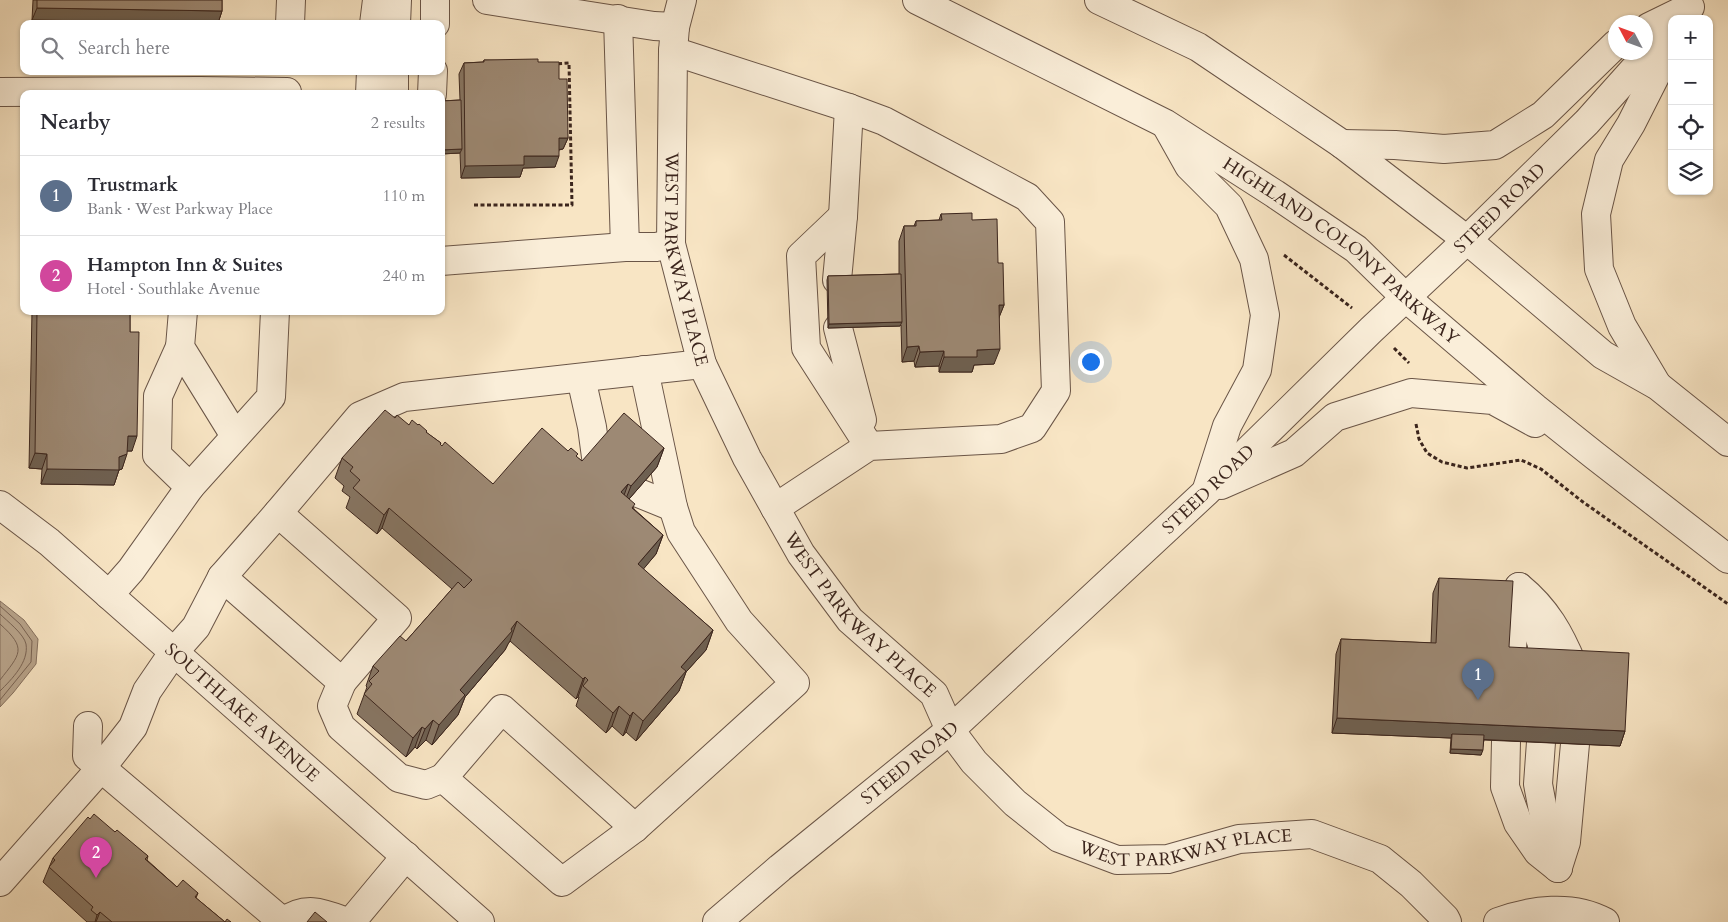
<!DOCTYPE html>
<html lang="en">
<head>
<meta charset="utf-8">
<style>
	:root { --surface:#fff; --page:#f2f2f3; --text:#2b2b33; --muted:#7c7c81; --line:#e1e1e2; --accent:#8f2418 }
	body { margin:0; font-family:Cardo,serif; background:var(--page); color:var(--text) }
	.controls { position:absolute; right:15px; top:15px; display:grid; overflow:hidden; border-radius:10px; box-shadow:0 1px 4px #0004 }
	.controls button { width:45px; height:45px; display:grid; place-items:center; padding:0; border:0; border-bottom:1px solid var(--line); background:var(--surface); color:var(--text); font:25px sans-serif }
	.compass { position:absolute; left:1608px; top:15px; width:45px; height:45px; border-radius:50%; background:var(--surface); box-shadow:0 1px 4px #0004; rotate:311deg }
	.you { position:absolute; left:1090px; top:361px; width:18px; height:18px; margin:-12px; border:4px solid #fff; border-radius:50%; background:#1a73e8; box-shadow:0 0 0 8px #1a73e833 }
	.badge { display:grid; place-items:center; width:32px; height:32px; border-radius:50%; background:var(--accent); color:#fff; font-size:16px; font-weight:700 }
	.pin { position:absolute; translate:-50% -41px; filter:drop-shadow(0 1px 2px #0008) }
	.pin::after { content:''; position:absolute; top:26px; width:18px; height:15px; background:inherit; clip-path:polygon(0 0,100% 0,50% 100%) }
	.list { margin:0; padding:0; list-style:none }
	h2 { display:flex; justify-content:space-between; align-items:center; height:65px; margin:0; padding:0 20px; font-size:21px }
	h2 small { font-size:16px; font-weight:400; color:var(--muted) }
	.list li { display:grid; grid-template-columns:32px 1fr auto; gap:15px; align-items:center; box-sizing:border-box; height:80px; padding:0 20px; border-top:1px solid var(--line) }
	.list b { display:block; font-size:19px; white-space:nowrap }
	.list p { margin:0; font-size:16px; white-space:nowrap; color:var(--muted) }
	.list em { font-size:16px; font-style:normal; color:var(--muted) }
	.icon { flex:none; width:28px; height:28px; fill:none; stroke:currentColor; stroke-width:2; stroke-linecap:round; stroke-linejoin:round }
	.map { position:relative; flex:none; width:1728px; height:922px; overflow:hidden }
	.search { position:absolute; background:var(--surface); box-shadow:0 1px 4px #0004; left:20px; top:20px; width:425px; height:55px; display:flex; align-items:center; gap:12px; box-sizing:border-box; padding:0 18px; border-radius:10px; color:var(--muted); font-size:19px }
	.panel { position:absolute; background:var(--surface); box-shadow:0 1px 4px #0004; left:20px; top:90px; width:425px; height:225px; border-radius:10px }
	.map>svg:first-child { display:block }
</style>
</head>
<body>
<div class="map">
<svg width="1728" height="922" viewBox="0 0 1728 922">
	<rect width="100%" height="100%" fill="#f8e5c4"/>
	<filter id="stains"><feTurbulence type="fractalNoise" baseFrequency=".004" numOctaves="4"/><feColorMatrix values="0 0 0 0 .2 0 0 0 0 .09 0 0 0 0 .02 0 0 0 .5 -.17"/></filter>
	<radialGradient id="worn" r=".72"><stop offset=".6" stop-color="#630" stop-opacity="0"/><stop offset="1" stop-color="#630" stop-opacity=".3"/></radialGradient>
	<path fill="#b8a48b" stroke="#86715f" d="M0 601 24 620 38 639 36 664 13 693 0 707Z"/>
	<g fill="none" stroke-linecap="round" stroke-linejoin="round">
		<path stroke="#7a6454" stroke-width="1" d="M0 606 20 624 32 641 31 662 0 700
			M0 614C7 621 24 634 26 644 29 662 12 679 0 691
			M0 624C28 649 20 654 0 680"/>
		<g stroke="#6a5547" stroke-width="30">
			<g id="minor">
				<path d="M487 0 654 26 675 27"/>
				<path id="s1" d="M682 0 675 27 673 51 671 244 702 364 747 458 801 554 850 620 934 694 950 730 974 762 1015 803 1059 838 1117 860 1168 859 1239 839 1312 834 1380 859 1411 884 1445 918 1447 922"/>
				<path id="s2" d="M917 0 1166 124 1275 194 1356 249 1405 297 1535 408 1594 455 1728 559"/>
				<path d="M1099 0 1198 47 1342 144 1467 240 1603 355 1658 386 1728 442"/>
				<path d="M618 19 625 247"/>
				<path d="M290 24 291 0"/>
				<path d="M374 24 377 0"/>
				<path d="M396 24 397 0"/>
				<path d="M435 24V0"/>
				<path d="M1649 27 1690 7"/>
				<path d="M673 51 849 108 884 121 1027 197 1050 222 1056 391 1032 428 1001 439 869 446 775 508"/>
				<path d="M199 91 287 92V94"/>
				<path d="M0 92 199 91V94"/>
				<path d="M370 94 371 71"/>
				<path d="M394 94V71"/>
				<path d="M432 94 433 71"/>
				<path d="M1166 125 1189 166 1229 206 1254 259 1265 315 1257 370 1227 426 1207 489"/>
				<path d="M1342 144 1395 145 1444 149 1495 145 1543 115 1616 44"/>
				<path d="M843 216 801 256 806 348 869 446"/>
				<path d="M441 261 625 247H656L671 244"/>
				<path d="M837 280 843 216 849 108"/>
				<path d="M183 311 180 347 235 436"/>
				<path d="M838 328 862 420"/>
				<path d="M180 347 158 396 157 455 190 487"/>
				<path d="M581 378 592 427 596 457"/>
				<path d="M1657 385 1622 326 1599 269 1596 214 1609 160 1631 124 1672 43"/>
				<path d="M1221 485 1294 453 1335 417 1411 393 1493 400 1535 423"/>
				<path d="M636 492 673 507"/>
				<path id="s3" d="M0 505 49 542 480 922"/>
				<path d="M278 513 397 618 342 682"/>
				<path d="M222 577 342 682 332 706 341 727 399 778 426 785 443 778 562 882 635 828 795 683 739 621 681 532 673 507 644 370"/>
				<path d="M1519 587C1546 609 1560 634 1573 666"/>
				<path d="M109 595 131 570 190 487 271 397 275 311"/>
				<path d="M1528 606 1542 644V664"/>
				<path d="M1511 663 1515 602 1519 587"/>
				<path d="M88 726 87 756 283 922"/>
				<path d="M1506 741 1505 787 1518 823 1538 852 1558 868"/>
				<path d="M1541 742 1538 784 1544 816 1558 868"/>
				<path d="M443 778 502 709 635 828"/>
				<path d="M1559 864 1566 842 1575 744"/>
				<path d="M0 882 101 768 133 727 147 691 173 653 196 627 222 577 278 513 360 416 404 397 702 364"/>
				<path d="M283 922C306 905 323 913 347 922"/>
				<path d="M351 922 406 856"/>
				<path id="s4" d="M717 922 780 868 950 730 1206 492 1371 330 1467 240 1587 122 1672 27"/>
				<path d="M1498 922C1531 910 1572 904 1605 922"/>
			</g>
		</g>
		<path stroke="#3b251d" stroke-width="3" stroke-dasharray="4 2.5" stroke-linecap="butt" d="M474 205H572L569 63 556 64
			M1284 255 1352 308
			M1394 348 1409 363
			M1416 424 1419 439 1427 453 1442 462 1467 468 1521 460 1541 469 1583 502 1728 604"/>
		<use href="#minor" stroke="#faeed9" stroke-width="28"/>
	</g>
	<path fill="#877664" stroke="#3b251d" d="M33 0H222V11L218 23 32 20Z
		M484 60 538 62 559 79 568 138 563 149 559 150 555 167 523 168 520 177 461 178 460 153 441 154V101L460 100 459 74 464 63 483 62Z
		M941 214 972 220 998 263 1004 305 999 317 994 364 974 365 972 372H939V366L915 367 914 361 902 362 901 325 900 326 828 328 827 280 828 276 899 274V241L904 226H914L916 221 939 220Z
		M32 311H133L132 314H130V332L132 451H127L122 469 119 470 114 485 41 484 42 469 29 468Z
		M395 418 409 425H418L427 433 441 443 440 445 493 484 568 451 582 461 664 448 657 467 629 499 634 509 663 535 656 554 643 569 713 630 706 650 686 672 679 691 636 741 626 732 623 736 612 726 606 733 576 706 579 697H578L576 699 510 641 508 644 505 650 465 697 458 715 432 745 426 740 417 749 415 747 406 757 357 714 367 687 366 686 373 666 406 641 452 589 382 528 377 534 346 508 350 497 342 491 344 486 335 478 342 458Z
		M1439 578 1509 647 1625 731 1620 746 1484 740 1481 755 1450 753 1451 738 1332 733 1336 654 1341 639 1431 643 1433 593Z
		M90 819 115 832 148 856 147 860 177 887 198 893 196 898 225 922H231H87L43 882 53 858Z"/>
	<path fill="#6e6051" stroke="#3b251d" d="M37 8 222 11 218 23 32 20Z
		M559 138H568L563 149 555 150Z
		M462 149 460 153 441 154V150Z
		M524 156H559L555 167 523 168 520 177 461 178 465 166Z
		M999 305H1004L998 320Z
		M902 322 900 326 828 328 829 324Z
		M919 346 914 361 902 362 907 347Z
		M1000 349 994 364 974 365 972 372H939L944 357 977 350Z
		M944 351 939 366 915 367 920 352Z
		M128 436H137L132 451H122Z
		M664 448 657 467 623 506 631 486Z
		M35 453 47 454 42 469 29 468Z
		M127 454 122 469 119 470 114 485 41 484 47 469 119 457Z
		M628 484 621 504V492Z
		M389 508 382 528 377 534 384 515Z
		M663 535 656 554 631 584 638 564Z
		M517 621 510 641 508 644 505 650 465 697 458 715 432 745 439 725 460 690Z
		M713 630 706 650 686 672 679 691 636 741 643 721 681 667Z
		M585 677 578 697 576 699 583 679Z
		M619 706 612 726 606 733 613 713Z
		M633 712 626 732 623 736 630 716Z
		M1337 718 1625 731 1620 746 1452 738V734L1451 738 1332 733Z
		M433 720 426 740 417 749 425 729Z
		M422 727 415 747 406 757 413 738Z
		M1451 749 1483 750 1481 755 1450 753Z
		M100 912 96 922H95L97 915Z"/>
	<path fill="#9d8974" stroke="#3b251d" d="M37 0H222V11L37 8Z
		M538 59V62H559V79H567L568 138H559V156H524V165L465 166 464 63 484 62V60Z
		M461 100 462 149 441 150V101Z
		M972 213V220L997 219 998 263H1003L1004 305H999L1000 349 977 350V357H944V351L920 352 919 346 907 347 904 226H916V221L942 220 941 214Z
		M901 274 902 322 829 324 828 276Z
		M37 311H130V332H139L137 436H128L127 454 119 457V470L47 469V454L35 453Z
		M385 410 395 418 397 415 409 425 412 420 418 425 419 424 427 431 426 432 441 443 440 444 442 446 445 442 493 484 542 428 568 451 571 448 578 454 576 456 582 461 624 413 664 448 631 486 628 484 621 492 635 504 632 508 663 535 638 564 713 630 681 667 686 671 643 721 633 712 630 716 619 706 613 713 583 686 588 680 585 677 583 679 517 621 511 629 512 631 460 690 465 695 439 725 433 720 425 729 422 727 413 738 364 694 372 684 369 681 379 671 373 666 400 636 406 641 458 582 464 588 472 580 389 508 384 515 353 488 360 480 350 471 353 467 342 458Z
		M1439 578 1513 581 1509 647 1629 653 1625 731 1337 718 1341 639 1436 643Z
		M1452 734 1484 735 1483 750 1451 749Z
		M94 814 115 832 117 830 148 856 145 859 177 887 183 880 198 893 195 897 225 922 227 919 231 922H112L100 912 97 915 91 910 93 907 49 867 55 860 53 858 88 817 90 819Z
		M315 912 327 922H307Z"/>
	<g text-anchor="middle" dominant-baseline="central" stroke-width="4" stroke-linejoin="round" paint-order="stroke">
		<g font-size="18" fill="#3b251d" stroke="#faeed9">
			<text stroke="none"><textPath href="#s4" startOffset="1060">STEED ROAD</textPath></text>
			<text stroke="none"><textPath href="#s2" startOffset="495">HIGHLAND COLONY PARKWAY</textPath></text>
			<text stroke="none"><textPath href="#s1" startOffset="262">WEST PARKWAY PLACE</textPath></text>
			<text stroke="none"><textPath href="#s4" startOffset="655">STEED ROAD</textPath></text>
			<text stroke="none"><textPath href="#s1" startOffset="668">WEST PARKWAY PLACE</textPath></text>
			<text stroke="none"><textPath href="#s3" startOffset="319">SOUTHLAKE AVENUE</textPath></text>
			<text stroke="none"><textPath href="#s4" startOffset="250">STEED ROAD</textPath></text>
			<text stroke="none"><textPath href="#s1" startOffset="1102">WEST PARKWAY PLACE</textPath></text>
		</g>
	</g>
	<rect width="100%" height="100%" filter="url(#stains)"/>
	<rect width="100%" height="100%" fill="url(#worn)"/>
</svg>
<div class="controls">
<button>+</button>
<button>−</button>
<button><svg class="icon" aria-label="locate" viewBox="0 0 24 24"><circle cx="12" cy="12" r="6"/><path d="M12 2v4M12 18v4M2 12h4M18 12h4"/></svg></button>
<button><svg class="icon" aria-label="layers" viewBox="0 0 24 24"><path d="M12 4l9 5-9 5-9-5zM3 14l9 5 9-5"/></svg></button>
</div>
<svg class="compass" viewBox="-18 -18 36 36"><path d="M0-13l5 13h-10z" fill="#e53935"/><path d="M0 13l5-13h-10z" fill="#7c7c81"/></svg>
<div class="you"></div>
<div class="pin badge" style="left:1478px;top:700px;background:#5c6f8a">1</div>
<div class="pin badge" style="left:96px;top:878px;background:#d1479c">2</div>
<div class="search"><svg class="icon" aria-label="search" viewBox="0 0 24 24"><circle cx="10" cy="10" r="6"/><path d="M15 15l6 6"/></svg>Search here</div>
<section class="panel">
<h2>Nearby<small>2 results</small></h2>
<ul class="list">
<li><span class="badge" style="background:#5c6f8a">1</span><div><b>Trustmark</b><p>Bank · West Parkway Place</p></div><em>110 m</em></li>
<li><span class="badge" style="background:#d1479c">2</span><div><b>Hampton Inn &amp; Suites</b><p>Hotel · Southlake Avenue</p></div><em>240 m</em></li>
</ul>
</section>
</div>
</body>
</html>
